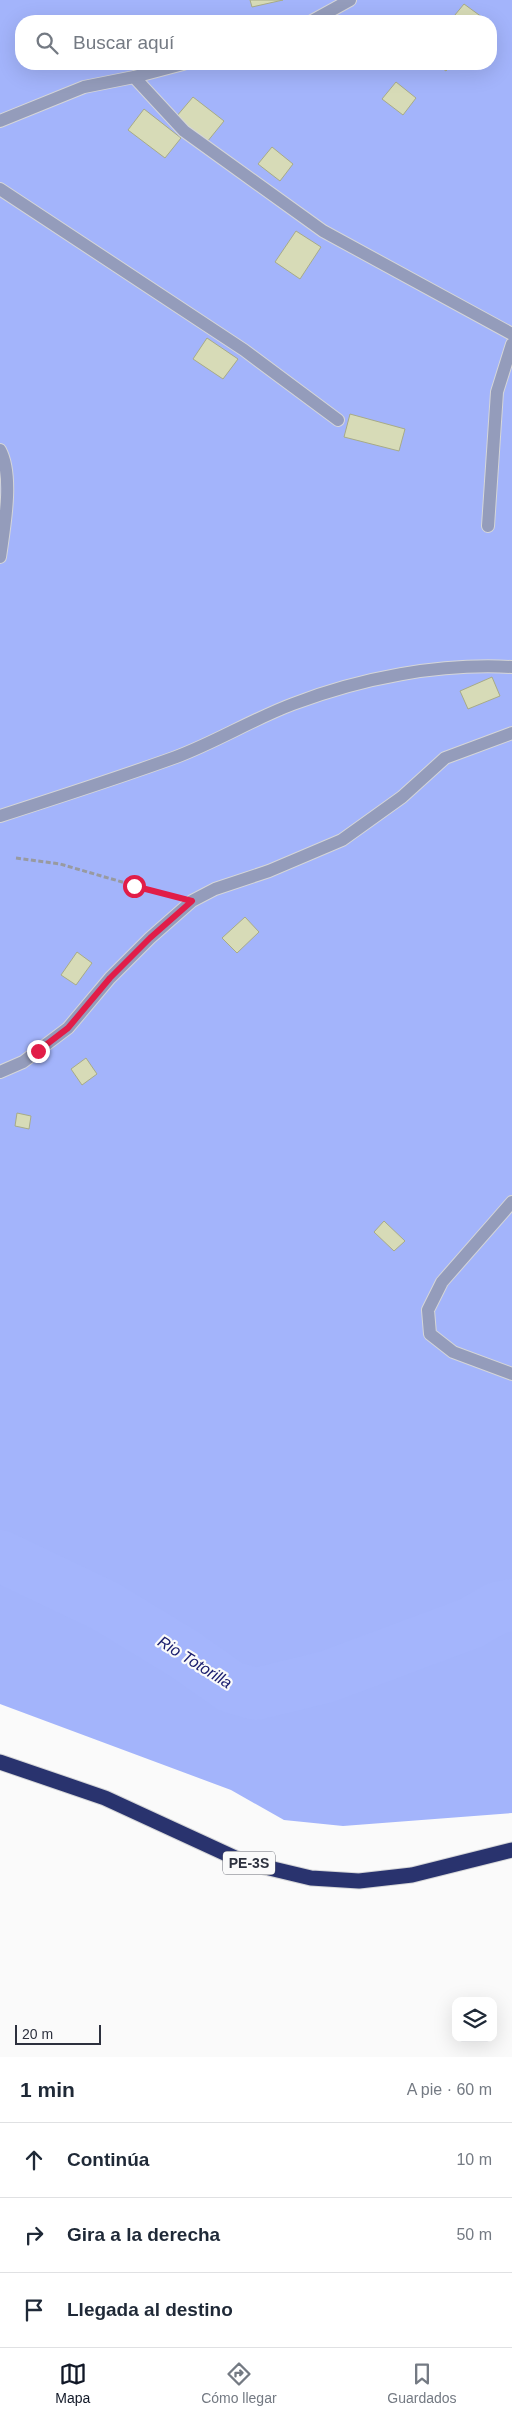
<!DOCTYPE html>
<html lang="es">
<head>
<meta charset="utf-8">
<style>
	:root { --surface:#fff; --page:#f6f6f7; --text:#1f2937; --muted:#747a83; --line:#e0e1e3; --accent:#111827 }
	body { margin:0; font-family:Arial,sans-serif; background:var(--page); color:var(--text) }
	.controls { position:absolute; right:15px; bottom:15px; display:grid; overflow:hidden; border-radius:10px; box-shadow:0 5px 20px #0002 }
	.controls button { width:45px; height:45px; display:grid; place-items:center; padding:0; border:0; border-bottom:1px solid var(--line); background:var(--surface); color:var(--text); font:25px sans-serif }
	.scale { position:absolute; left:15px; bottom:12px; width:86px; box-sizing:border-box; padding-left:5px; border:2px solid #2d313e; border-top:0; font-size:14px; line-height:18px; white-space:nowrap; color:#2d313e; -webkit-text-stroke:4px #fafafa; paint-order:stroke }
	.stop { position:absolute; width:15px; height:15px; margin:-11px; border:4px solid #e11d48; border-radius:50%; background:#fff }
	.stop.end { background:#e11d48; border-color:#fff; box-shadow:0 1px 5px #0008 }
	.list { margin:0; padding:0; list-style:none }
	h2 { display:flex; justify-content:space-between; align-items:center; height:65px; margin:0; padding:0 20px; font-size:21px }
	h2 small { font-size:16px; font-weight:400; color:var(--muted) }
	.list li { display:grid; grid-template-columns:32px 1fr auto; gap:15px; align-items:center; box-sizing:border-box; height:75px; padding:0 20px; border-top:1px solid var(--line) }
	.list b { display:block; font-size:19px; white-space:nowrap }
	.list em { font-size:16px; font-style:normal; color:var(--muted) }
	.icon { flex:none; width:28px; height:28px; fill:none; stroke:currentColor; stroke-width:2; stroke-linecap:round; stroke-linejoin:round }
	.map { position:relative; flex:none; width:512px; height:2057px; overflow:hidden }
	.search { position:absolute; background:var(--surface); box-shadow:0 5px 20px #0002; left:15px; right:15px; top:15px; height:55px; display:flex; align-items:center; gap:12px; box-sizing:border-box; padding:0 18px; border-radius:20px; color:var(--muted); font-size:19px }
	.sheet { height:290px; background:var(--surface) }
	nav { display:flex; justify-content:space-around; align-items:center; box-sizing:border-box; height:70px; border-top:1px solid var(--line); background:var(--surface); font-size:14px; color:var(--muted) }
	nav a { display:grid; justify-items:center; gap:2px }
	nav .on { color:var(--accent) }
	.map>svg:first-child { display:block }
</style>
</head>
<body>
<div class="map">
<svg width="512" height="2057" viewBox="0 0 512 2057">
	<rect width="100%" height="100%" fill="#fafafa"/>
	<path fill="#a3b4fb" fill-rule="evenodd" d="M0 0H512V1813L343 1826 284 1820 231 1790 0 1704ZM21 21H491V64H21Z"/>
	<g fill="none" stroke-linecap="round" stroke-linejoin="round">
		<path stroke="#a4b5fc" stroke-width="52" d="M0 1556 105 1606 184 1654 231 1687 256 1694 326 1677 471 1623 497 1608 512 1605"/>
	</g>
	<path fill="#d7dbb7" stroke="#a7ab88" d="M250 0H283L252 7Z
		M464 4 486 20 485 21H450Z
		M436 64H452L446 71Z
		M396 82 416 98 403 115 382 99Z
		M193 97 224 121 207 142 176 117Z
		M144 109 181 138 165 158 128 130Z
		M272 147 293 164 280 181 258 164Z
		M296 231 321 247 300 279 275 262Z
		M207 338 238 359 223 379 193 359Z
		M350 414 405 429 399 451 344 437Z
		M492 677 500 696 468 709 460 691Z
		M245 917 259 932 237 953 222 938Z
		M77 952 92 963 76 985 61 975Z
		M86 1058 97 1074 82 1085 71 1069Z
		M17 1113 31 1116 29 1129 15 1126Z
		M384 1221 405 1241 394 1251 374 1232Z"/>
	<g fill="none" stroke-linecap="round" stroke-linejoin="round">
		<g stroke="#d5d6d8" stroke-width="14">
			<path id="street" d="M312 21 350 0
				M134 77 184 131 323 231 512 334
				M0 121 84 87 134 77 183 64
				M0 189 244 350 338 420
				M0 450C14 476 4 528 0 557
				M488 526 497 392 512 344
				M0 816C59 797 118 778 176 757 216 742 253 719 293 704 361 678 439 663 512 667
				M0 1072 23 1062 68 1028 110 978 150 938 192 901 215 889 269 871 342 840 402 797 445 758 512 733
				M512 1202 442 1282 428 1310 430 1334 453 1352 512 1374"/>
		</g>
		<g stroke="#d5d6d8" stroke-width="17">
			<path id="highway" d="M0 1762 105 1798 244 1862 311 1878 359 1881 412 1875 512 1850"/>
		</g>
		<path stroke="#989aa0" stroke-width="3" stroke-dasharray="5 2.5" stroke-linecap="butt" d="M16 858 60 864 167 895"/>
		<use href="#street" stroke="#949cbb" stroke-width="12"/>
		<use href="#highway" stroke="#29336e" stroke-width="15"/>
	</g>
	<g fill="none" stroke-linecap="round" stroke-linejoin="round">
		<path stroke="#e11d48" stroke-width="6" d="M38 1051 68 1028 110 978 150 938 192 901 134 886"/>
	</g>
	<g text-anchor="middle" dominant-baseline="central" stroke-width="4.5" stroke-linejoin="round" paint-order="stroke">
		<rect fill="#fafafa" stroke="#6a6d76" stroke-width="1" x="223" y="1851.5" width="52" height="23" rx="4"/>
		<g font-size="14" font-weight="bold" fill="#2d313e">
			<text x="249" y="1863">PE-3S</text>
		</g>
		<g font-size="16" font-style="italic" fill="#1d206f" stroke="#fafafa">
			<text transform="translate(195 1662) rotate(32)">Rio Totorilla</text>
		</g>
	</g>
</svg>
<div class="controls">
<button><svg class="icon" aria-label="layers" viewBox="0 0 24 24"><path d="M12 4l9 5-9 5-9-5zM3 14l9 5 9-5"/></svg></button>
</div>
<div class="scale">20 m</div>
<div class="stop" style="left:134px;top:886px"></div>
<div class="stop end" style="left:38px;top:1051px"></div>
<div class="search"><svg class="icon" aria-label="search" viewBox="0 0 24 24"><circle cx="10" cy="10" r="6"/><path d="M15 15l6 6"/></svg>Buscar aquí</div>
</div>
<section class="sheet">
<h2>1 min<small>A pie · 60 m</small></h2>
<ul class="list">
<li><svg class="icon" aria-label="ahead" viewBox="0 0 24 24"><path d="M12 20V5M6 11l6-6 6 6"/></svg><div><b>Continúa</b></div><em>10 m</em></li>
<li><svg class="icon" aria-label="right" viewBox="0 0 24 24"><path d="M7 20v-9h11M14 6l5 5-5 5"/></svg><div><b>Gira a la derecha</b></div><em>50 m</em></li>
<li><svg class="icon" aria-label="arrive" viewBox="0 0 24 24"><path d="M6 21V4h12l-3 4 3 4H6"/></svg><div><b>Llegada al destino</b></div></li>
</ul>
</section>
<nav>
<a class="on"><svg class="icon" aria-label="map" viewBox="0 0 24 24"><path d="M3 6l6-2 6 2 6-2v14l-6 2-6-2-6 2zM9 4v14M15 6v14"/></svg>Mapa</a>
<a><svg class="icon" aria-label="directions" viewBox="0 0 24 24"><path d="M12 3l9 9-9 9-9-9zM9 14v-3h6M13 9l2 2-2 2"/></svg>Cómo llegar</a>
<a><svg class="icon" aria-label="saved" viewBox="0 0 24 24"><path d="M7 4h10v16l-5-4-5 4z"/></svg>Guardados</a>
</nav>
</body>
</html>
